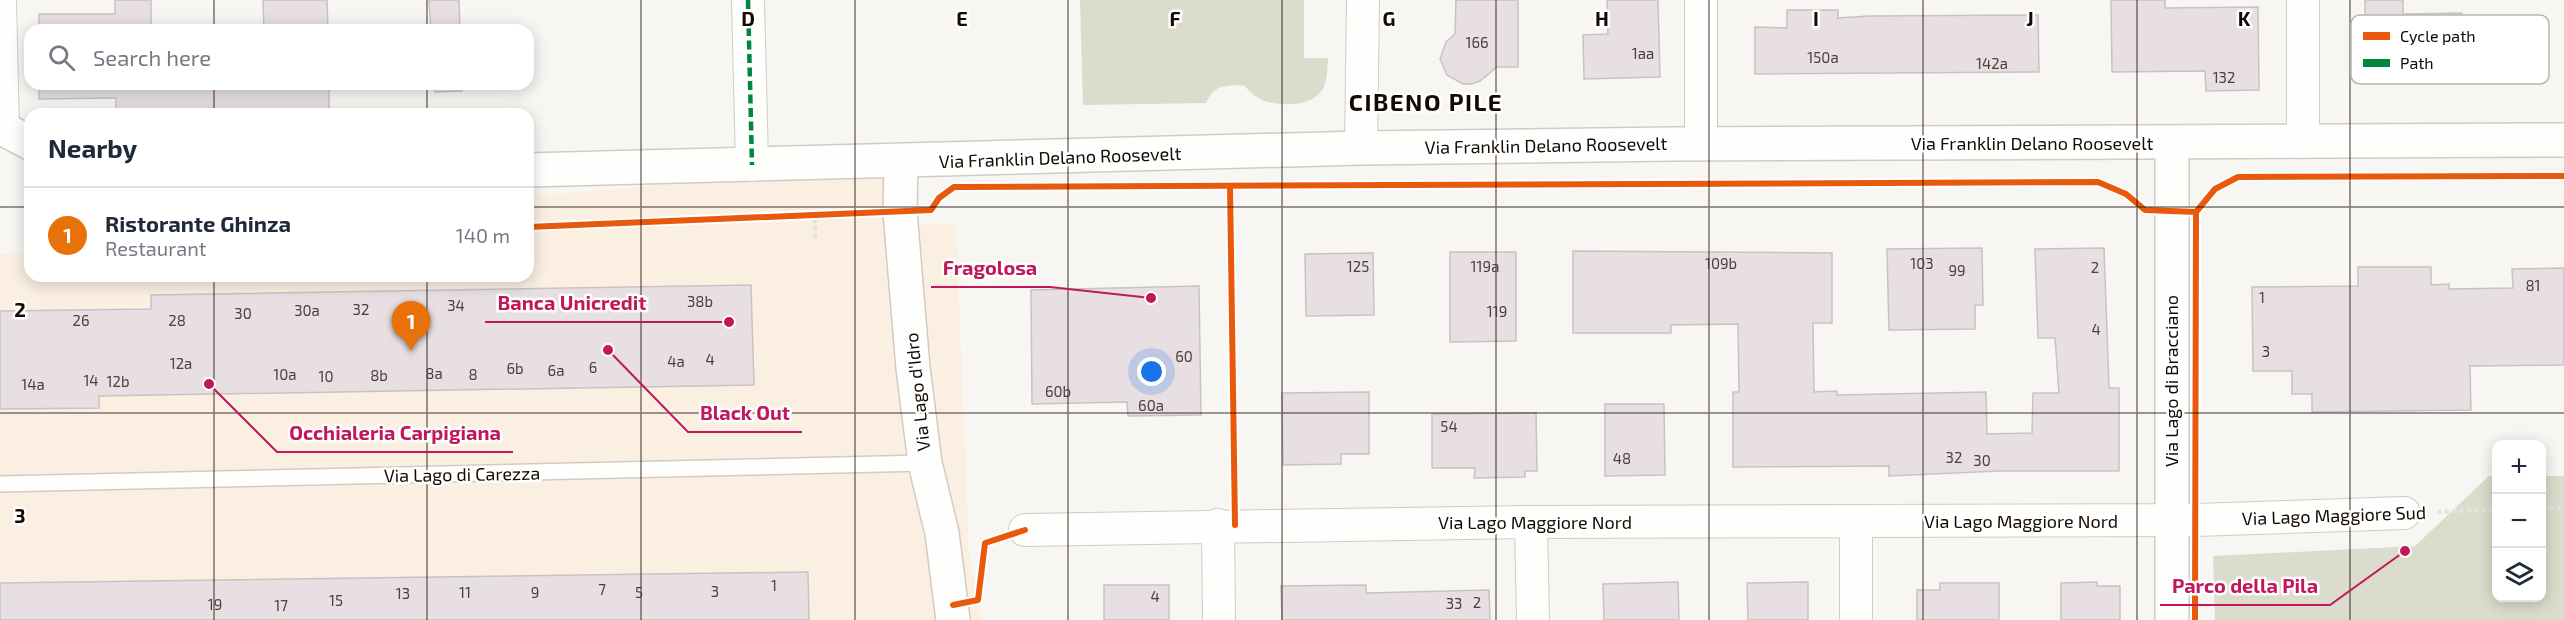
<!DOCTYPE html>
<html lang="en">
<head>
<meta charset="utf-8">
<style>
	:root { --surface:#fff; --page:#f6f6f7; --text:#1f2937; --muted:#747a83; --line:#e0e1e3; --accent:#7c3aed }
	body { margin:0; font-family:"Exo 2",sans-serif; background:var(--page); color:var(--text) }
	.controls { position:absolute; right:18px; bottom:18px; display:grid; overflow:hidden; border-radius:12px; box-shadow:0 3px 15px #0003 }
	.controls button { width:54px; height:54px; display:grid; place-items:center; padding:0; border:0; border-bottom:2px solid var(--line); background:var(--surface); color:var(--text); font:30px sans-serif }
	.you { position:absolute; left:1152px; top:372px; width:21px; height:21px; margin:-15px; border:4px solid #fff; border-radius:50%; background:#1a73e8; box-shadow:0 0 0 9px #1a73e833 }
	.badge { display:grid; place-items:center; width:39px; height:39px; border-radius:50%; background:var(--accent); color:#fff; font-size:20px; font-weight:700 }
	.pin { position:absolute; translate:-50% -50px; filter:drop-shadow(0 2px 3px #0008) }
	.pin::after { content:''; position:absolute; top:32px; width:21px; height:18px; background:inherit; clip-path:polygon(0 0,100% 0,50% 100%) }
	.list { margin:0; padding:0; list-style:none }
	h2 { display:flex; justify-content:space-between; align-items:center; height:78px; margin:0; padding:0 24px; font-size:26px }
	h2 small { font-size:20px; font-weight:400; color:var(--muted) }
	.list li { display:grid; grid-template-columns:39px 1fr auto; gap:18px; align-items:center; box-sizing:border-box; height:96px; padding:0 24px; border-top:2px solid var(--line) }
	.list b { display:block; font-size:22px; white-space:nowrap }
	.list p { margin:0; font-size:20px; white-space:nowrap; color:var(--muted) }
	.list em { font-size:20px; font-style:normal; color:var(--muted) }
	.icon { flex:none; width:33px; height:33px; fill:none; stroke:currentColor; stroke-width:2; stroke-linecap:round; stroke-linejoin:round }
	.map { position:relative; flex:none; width:2564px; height:620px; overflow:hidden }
	.search { position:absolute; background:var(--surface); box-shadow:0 3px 15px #0003; left:24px; top:24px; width:510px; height:66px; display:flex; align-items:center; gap:15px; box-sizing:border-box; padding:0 21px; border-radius:18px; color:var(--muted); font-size:22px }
	.panel { position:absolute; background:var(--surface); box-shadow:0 3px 15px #0003; left:24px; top:108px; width:510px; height:174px; border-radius:18px }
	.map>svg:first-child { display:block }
</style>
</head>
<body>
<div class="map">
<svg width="2564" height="620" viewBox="0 0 2564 620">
	<rect width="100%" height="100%" fill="#f8f6f3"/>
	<path fill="#fbefe2" d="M901 162 903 225 956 223 969 553 982 620H0V254L30 253V276H528V197Z"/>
	<path fill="#dbdccb" d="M1080 0H1304V58H1328C1327 69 1328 81 1322 90 1311 108 1279 106 1262 100 1255 97 1249 90 1243 85 1225 86 1214 84 1206 103L1083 105Z
		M2489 476H2496V598H2542V476H2564V620H2215L2213 556 2415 546Z"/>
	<path fill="#e7dfe2" stroke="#c9c2c4" stroke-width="1.5" d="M115 0H151V30H39V14H115Z
		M263 0H327L328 30H264Z
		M429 0H459L460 30H431Z
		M1456 0H1518V67H1497L1480 81 1472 84H1463L1447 75 1440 59 1446 42 1455 34Z
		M1607 0H1658L1660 77 1584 79 1583 35 1608 34Z
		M2111 0H2165V8L2258 7 2259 90 2206 91 2205 71 2112 72Z
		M2365 0H2403V14L2462 13 2463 80 2366 82Z
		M1787 10H1838V18L1869 16 2038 15 2039 72 1755 74V27L1787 28Z
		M39 84H329V109L216 112V114H116V98L39 99Z
		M434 84H462V91L435 92Z
		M1982 248 1983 305H1975V329L1889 330 1887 249Z
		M2104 248 2109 388H2119V471H1999L1889 476V466L1733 467V392H1739L1738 324 1671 325V333H1573V251L1832 253V323H1813L1814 392 1837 391V395L1986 392 1987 434 2032 433 2033 393H2059L2055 338H2038L2035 249Z
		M1450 252H1516V341L1450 342Z
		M1373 253 1374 315 1306 316 1305 254Z
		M2358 267H2431V285L2449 284V289L2513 288 2512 269 2564 268V365L2470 366 2471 410 2312 412V394H2292V371H2253L2252 287 2358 286Z
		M751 285 754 385 99 396V408L0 409V311L151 309V295Z
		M1199 286 1201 415 1128 416 1127 402 1032 404 1031 290Z
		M1369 392V454H1341V464L1283 465 1282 393Z
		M1605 404H1664L1665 475 1605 476Z
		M1536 413 1537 471H1525V477L1474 478 1475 468H1432V414Z
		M808 572 809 620H0V583Z
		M1678 582 1679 620H1604L1603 584Z
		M1808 582V620H1748L1747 583Z
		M2097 582V586H2120V620H2061V583Z
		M1940 583H1999V620H1917V590H1940Z
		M1104 585H1169V620H1104Z
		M1366 585V593L1489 590 1490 620H1282L1281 586Z"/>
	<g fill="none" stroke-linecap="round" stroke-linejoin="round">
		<g stroke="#d2cbc5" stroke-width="18">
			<path id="lane" d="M0 484 925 463"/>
		</g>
		<g stroke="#d2cbc5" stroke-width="34">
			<path id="street" d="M0 0 3 130
				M748 0 752 165
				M2303 0V142
				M1701 144V0
				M1361 148 1363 0
				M1856 521V620
				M1531 522 1533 620
				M1218 525 1219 620
				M1025 530 1531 522 2195 520 2404 513"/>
		</g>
		<g stroke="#d2cbc5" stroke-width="36">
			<path id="secondary" d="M0 127 30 143
				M901 162 900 212 913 368 925 463 942 533 953 620
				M528 170 1361 148 1672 144 2564 140
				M2172 620V143"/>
		</g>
		<path stroke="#e3e2e0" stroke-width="4" stroke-dasharray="4.5 3" stroke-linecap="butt" d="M815 238V216
			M2542 509 2564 508
			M2437 512 2496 510"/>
		<use href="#lane" stroke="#fefefd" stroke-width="15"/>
		<use href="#street" stroke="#fefefd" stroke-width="32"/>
		<use href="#secondary" stroke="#fefefd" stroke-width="33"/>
		<path stroke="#00873e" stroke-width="4.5" stroke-dasharray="9 4.5" stroke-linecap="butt" d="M748 0 752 165"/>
		<g stroke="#fff" stroke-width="10">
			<path id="cycleway" d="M1230 186 1235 525
				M528 227 931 210 939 198 954 187 2098 182 2126 194 2145 210 2196 212 2215 189 2238 177 2564 176
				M953 605 978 600 985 543 1025 530
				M2195 620 2196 212"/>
		</g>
		<use href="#cycleway" stroke="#e8590c" stroke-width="6"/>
	</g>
	<path fill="none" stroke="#140a03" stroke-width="1.5" stroke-opacity="0.55" d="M214 0V30M427 0V30M641 0V620M855 0V620M1068 0V620M1282 0V620M1496 0V620M1709 0V620M1923 0V620M2137 0V620M2350 0V620M214 84V114M427 84V114M0 207H30M528 207H2564M214 276V620M427 276V620M0 413H2564"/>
	<g text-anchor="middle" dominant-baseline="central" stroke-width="5" stroke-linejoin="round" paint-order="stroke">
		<g font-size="15" fill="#4b423d">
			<text x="1477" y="42">166</text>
			<text x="1643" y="53">1aa</text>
			<text x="1823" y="57">150a</text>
			<text x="1992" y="63">142a</text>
			<text x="2224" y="77">132</text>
			<text x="1721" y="263">109b</text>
			<text x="1922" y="263">103</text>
			<text x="1358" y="266">125</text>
			<text x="1485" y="266">119a</text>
			<text x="2095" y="267">2</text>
			<text x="1957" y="270">99</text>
			<text x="2533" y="285">81</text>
			<text x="2262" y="297">1</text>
			<text x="700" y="301">38b</text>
			<text x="456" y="305">34</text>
			<text x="361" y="309">32</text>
			<text x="307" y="310">30a</text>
			<text x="1497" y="311">119</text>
			<text x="243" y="313">30</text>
			<text x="81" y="320">26</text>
			<text x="177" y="320">28</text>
			<text x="2096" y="329">4</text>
			<text x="2266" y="351">3</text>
			<text x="1184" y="356">60</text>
			<text x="710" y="359">4</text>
			<text x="676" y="361">4a</text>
			<text x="181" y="363">12a</text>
			<text x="593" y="367">6</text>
			<text x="515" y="368">6b</text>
			<text x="556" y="370">6a</text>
			<text x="434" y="373">8a</text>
			<text x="285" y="374">10a</text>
			<text x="473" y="374">8</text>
			<text x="379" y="375">8b</text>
			<text x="326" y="376">10</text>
			<text x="91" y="380">14</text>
			<text x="118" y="381">12b</text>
			<text x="33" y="384">14a</text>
			<text x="1058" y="391">60b</text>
			<text x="1151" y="405">60a</text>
			<text x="1449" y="426">54</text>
			<text x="1954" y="457">32</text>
			<text x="1622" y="458">48</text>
			<text x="1982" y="460">30</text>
			<text x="774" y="585">1</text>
			<text x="602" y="589">7</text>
			<text x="715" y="591">3</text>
			<text x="465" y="592">11</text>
			<text x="535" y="592">9</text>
			<text x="639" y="592">5</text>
			<text x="403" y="593">13</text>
			<text x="1155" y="596">4</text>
			<text x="336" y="600">15</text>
			<text x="1477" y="602">2</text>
			<text x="1454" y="603">33</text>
			<text x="215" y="604">19</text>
			<text x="281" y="605">17</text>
		</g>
		<g font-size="18" fill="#140a03" stroke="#fff">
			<text x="2032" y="143">Via Franklin Delano Roosevelt</text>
			<text transform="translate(1546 145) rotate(-1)">Via Franklin Delano Roosevelt</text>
			<text transform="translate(1060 157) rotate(-2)">Via Franklin Delano Roosevelt</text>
			<text transform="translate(2171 381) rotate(-90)">Via Lago di Bracciano</text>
			<text transform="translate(917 392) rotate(-96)">Via Lago d'Idro</text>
			<text transform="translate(462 474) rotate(-1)">Via Lago di Carezza</text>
			<text transform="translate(2334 515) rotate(-2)">Via Lago Maggiore Sud</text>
			<text x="2021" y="521">Via Lago Maggiore Nord</text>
			<text x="1535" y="522">Via Lago Maggiore Nord</text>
		</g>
		<g font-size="24" font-weight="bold" letter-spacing="1.5" fill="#140a03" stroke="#fff">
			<text x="1426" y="101">CIBENO PILE</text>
		</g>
	</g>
	<rect x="2351" y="15" width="198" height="69" rx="9" fill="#fff" stroke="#b8b6b3" stroke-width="1.5"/>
	<rect x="2363" y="32" width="27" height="8" fill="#e8590c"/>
	<rect x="2363" y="59" width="27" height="8" fill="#00873e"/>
	<g font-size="16" fill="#140a03">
		<text x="2400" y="42">Cycle path</text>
		<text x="2400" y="69">Path</text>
	</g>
	<g font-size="20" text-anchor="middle" font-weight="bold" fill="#140a03" stroke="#fff" stroke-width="5" stroke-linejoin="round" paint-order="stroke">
		<text x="748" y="26">D</text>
		<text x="962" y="26">E</text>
		<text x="1175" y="26">F</text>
		<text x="1389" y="26">G</text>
		<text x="1602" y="26">H</text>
		<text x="1816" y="26">I</text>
		<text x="2030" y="26">J</text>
		<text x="2244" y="26">K</text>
		<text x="20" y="317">2</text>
		<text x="20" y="523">3</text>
	</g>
	<path fill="none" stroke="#c2185b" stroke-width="2" d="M1151 298L1050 287H931M729 322L658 322H485M608 350L688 432H802M209 384L277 452H513M2405 551L2330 605H2160"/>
	<g fill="#c2185b" stroke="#fff" stroke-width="2">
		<circle cx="1151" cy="298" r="6"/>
		<circle cx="729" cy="322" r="6"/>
		<circle cx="608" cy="350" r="6"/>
		<circle cx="209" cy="384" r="6"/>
		<circle cx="2405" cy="551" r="6"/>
	</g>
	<g font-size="20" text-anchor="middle" font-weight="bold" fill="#c2185b" stroke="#fff" stroke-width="5" stroke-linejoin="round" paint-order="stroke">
		<text x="990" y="275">Fragolosa</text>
		<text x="572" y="310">Banca Unicredit</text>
		<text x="745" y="420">Black Out</text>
		<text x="395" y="440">Occhialeria Carpigiana</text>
		<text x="2245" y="593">Parco della Pila</text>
	</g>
</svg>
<div class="controls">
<button>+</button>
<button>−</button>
<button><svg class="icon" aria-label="layers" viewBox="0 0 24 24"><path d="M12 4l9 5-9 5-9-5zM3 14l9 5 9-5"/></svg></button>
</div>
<div class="you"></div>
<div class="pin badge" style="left:411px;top:351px;background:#e8710a">1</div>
<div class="search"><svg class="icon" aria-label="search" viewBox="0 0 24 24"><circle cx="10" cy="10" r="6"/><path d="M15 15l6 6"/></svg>Search here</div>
<section class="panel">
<h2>Nearby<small></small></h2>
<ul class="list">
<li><span class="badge" style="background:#e8710a">1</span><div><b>Ristorante Ghinza</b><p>Restaurant</p></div><em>140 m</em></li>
</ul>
</section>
</div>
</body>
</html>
